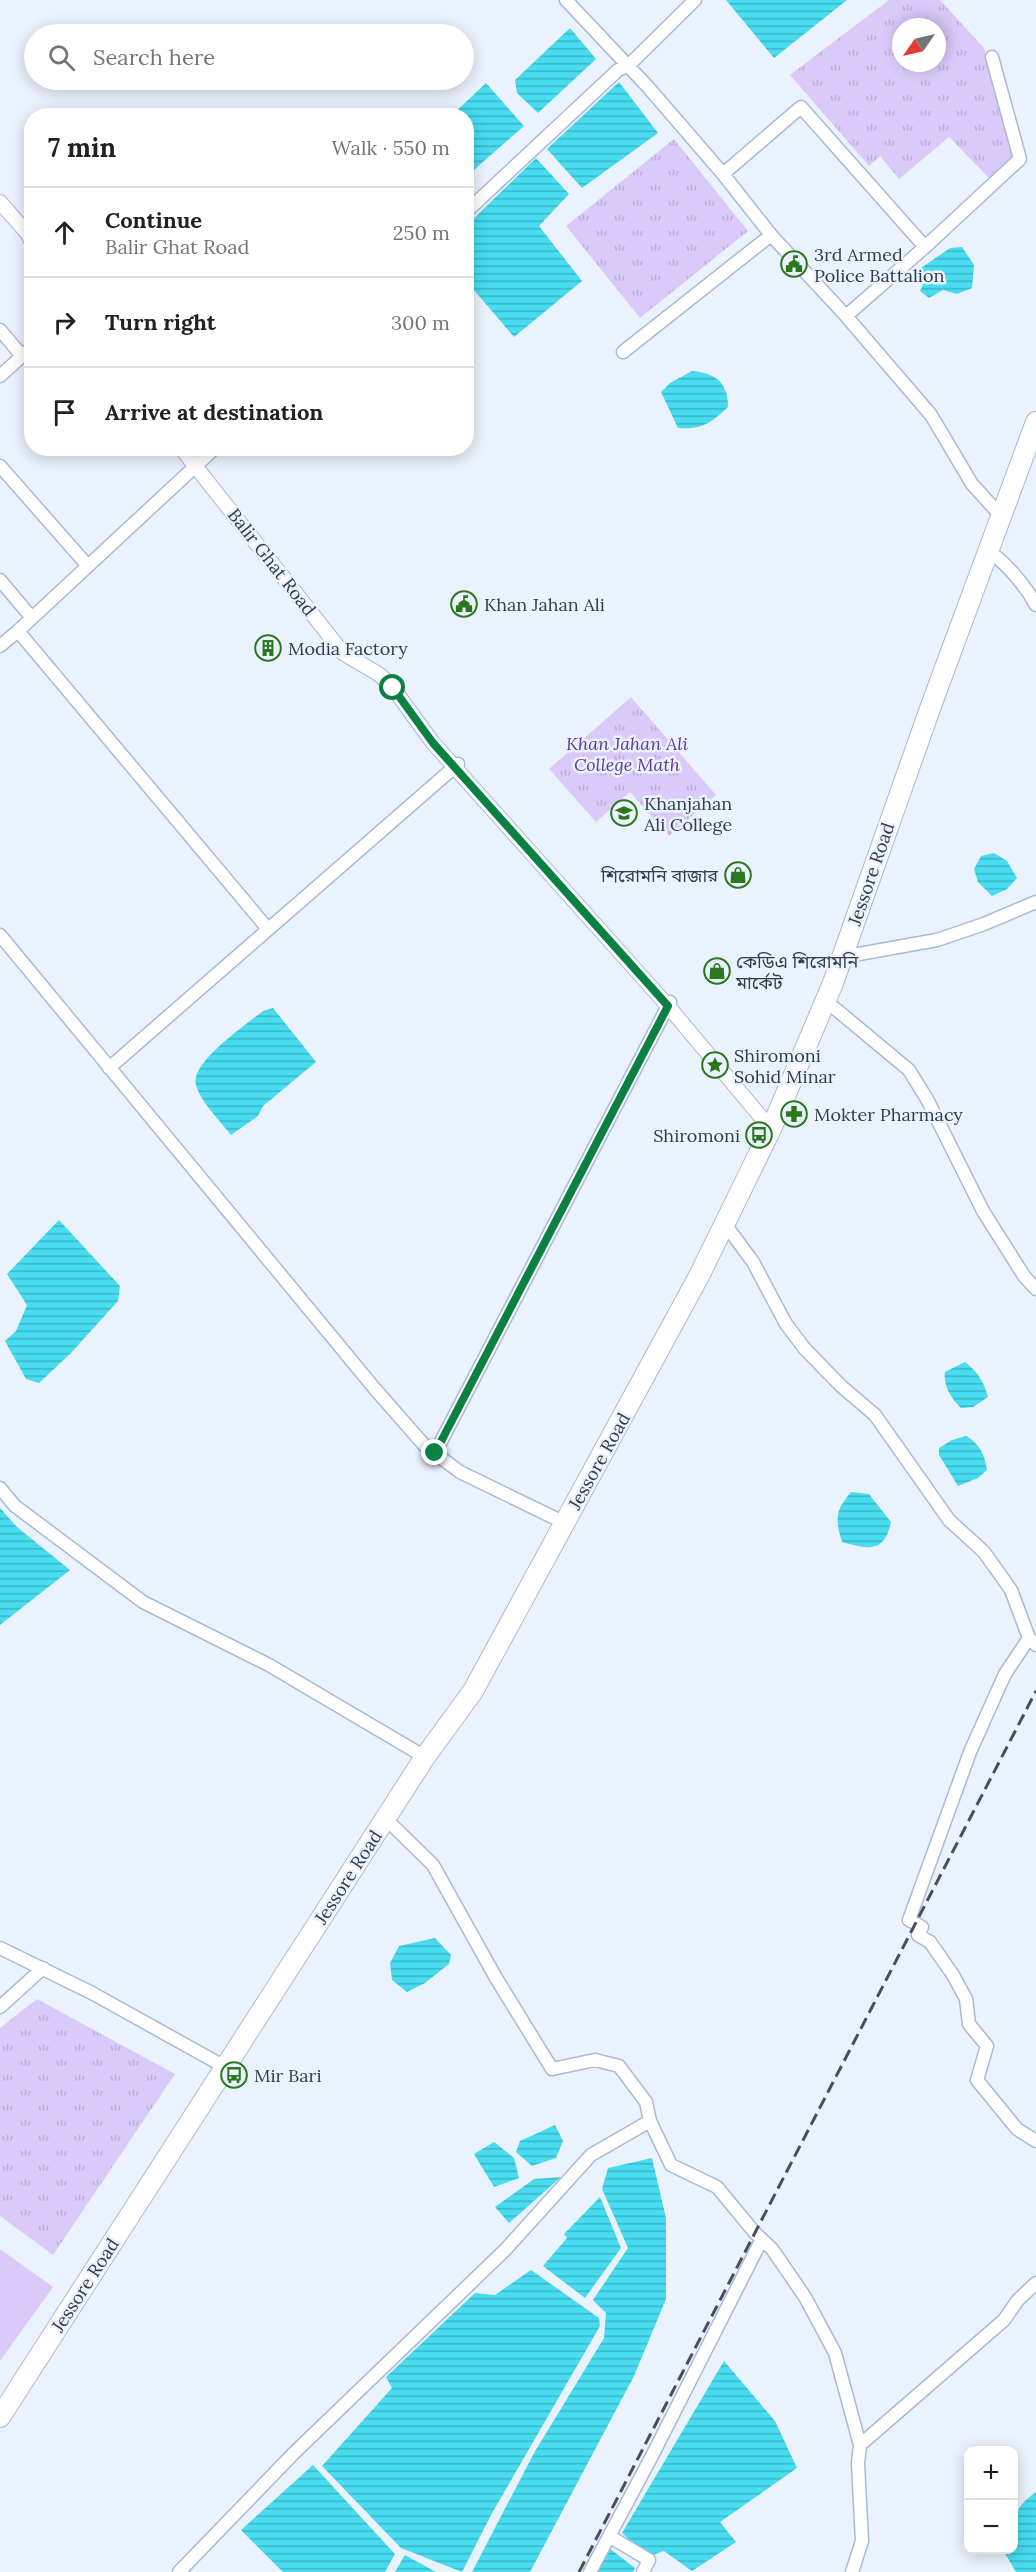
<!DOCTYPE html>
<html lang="en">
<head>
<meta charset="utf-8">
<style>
	:root { --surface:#fff; --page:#f2f2f2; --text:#202124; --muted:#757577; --line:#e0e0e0 }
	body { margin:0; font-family:Lora,"Noto Sans Bengali",serif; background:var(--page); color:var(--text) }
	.controls { position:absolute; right:18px; bottom:18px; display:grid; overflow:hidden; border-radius:12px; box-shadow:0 3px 15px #0003 }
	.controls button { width:54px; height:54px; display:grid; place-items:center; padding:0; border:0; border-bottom:2px solid var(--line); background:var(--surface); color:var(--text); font:30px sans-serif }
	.compass { position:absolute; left:892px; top:18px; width:54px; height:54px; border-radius:50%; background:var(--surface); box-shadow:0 3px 15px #0003; rotate:236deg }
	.stop { position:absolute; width:18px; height:18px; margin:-14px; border:4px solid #0b8043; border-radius:50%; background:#fff }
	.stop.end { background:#0b8043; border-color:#fff; box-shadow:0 2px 6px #0008 }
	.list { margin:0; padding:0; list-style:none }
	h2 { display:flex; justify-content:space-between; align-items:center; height:78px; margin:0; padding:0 24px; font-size:26px }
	h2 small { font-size:20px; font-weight:400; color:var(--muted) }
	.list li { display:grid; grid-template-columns:39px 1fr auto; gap:18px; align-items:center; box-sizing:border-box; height:90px; padding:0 24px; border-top:2px solid var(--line) }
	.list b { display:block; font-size:22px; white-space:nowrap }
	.list p { margin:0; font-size:20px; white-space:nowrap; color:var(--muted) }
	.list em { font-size:20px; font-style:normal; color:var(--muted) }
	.icon { flex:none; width:33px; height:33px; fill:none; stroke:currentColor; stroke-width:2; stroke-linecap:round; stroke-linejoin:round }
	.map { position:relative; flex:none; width:1036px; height:2572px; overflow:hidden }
	.search { position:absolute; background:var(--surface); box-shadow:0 3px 15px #0003; left:24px; top:24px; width:450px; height:66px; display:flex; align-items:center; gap:15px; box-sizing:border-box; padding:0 21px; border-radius:33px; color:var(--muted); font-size:22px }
	.panel { position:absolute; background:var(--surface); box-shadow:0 3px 15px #0003; left:24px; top:108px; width:450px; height:348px; border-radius:24px }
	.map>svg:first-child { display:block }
</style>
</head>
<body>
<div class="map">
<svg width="1036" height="2572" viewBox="0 0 1036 2572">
	<defs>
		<pattern id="park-tufts" width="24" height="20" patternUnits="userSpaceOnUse" patternTransform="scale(1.5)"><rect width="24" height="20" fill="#d9cafa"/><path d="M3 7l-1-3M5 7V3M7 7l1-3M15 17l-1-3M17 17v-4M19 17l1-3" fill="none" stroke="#bbaed8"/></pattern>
		<pattern id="water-rules" width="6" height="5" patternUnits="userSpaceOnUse" patternTransform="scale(1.5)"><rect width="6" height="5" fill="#48dcf1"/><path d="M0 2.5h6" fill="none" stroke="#3db4c5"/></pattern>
	</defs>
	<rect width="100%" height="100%" fill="#eaf2fd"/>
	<path fill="url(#park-tufts)" fill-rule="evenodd" d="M889 0H940L984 48 1013 157 989 178 949 137 899 179 880 156 869 166 790 75ZM901 27H937V63H901Z
		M674 139 748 231 640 318 566 226Z
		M631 697 716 795 669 836 630 792 596 822 549 769Z
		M37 1999 175 2074 53 2255 0 2216V2028Z"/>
	<path fill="#d9cafa" d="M0 2249 53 2287 0 2361Z"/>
	<path fill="url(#water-rules)" d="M726 0H847L774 58Z
		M570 28 596 59 538 113 517 93 515 80Z
		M619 82 658 133 582 188 547 149Z
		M486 83 524 126 467 176 466 116 452 115Z
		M536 158 569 194 539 226 582 281 514 337 467 282V225Z
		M962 247 974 265 972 288 957 294 943 290 929 298 920 291 923 284 921 268 950 248Z
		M692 371C716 373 728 383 728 407 711 423 702 430 678 428L661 392 670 383Z
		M994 853 1007 861 1017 878 1007 889 992 896 978 882 974 869 981 856Z
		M273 1008 316 1062 263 1106 258 1116 231 1135C221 1122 200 1101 196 1085 189 1063 247 1024 263 1011Z
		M59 1220 120 1286 118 1301 70 1354 39 1383 26 1379 5 1341 16 1331 27 1305 7 1274Z
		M965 1362C977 1371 984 1382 988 1397L973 1407 961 1408C951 1399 943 1385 945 1372Z
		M966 1436C979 1443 985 1455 987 1470L978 1478 958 1486 939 1455V1448L952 1440Z
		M851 1492 869 1494 891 1522C884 1554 868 1549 842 1542 835 1519 835 1511 851 1492Z
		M0 1508 17 1527 70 1570 0 1625Z
		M435 1938 451 1955 449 1964 425 1983 407 1992 392 1980 390 1963 399 1946Z
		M555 2125 563 2141 556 2158 532 2166 516 2152 520 2141Z
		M494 2142 514 2158 519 2178 494 2187 474 2154Z
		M652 2158 666 2218V2299L634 2376 530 2572H472L534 2453 604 2338 606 2313 593 2300 628 2248 602 2189 608 2168Z
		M561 2177 509 2223 495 2207 534 2179Z
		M600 2197 621 2248 585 2298 543 2266 567 2238 564 2234Z
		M531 2270 599 2318 600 2326 491 2515 462 2572 401 2548 322 2466 392 2388 386 2377 475 2293 495 2295Z
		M724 2361 775 2421 797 2468 720 2522 736 2542 692 2571 664 2551 647 2557 622 2533Z
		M313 2465 395 2554 385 2572H283L241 2530Z
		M1036 2492V2572H1016L1003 2550H1014C1014 2522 1011 2509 1036 2492Z
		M609 2548 635 2568 633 2572H596Z
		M405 2555 436 2572H395Z"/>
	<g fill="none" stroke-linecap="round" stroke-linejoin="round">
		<g stroke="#a7bbd4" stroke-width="15">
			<path id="minor" d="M566 0 648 87 723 174 771 235 846 316 931 415 972 484 1001 516
				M723 174 801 107 925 247
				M466 212 618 70 628 66 695 0
				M846 316 925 247 1020 159 992 57
				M0 330 22 356
				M623 352 771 235
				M0 376 32 347
				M0 466 88 566
				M988 550C1009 566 1023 582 1036 605
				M0 580 32 618
				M18 631 215 448
				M0 646 18 631 268 929
				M0 935 375 1389 425 1446 460 1472 565 1523
				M842 957 937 940 984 924 1036 902
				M826 1001 909 1070 928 1101 983 1211 1024 1276 1036 1289
				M109 1068 458 764
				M725 1224 753 1262 786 1324 805 1349 841 1386 875 1415 949 1520 984 1552 1011 1590 1029 1638 1036 1645
				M435 1453 670 1002
				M0 1488 15 1506 143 1602 269 1665 425 1757
				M1029 1638 1005 1674 970 1752 909 1920 922 1927 918 1935 930 1942 953 1975 966 1999 969 2024 987 2046 977 2080 1017 2129 1036 2141
				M386 1819 433 1865 496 1978 552 2069 595 2060 619 2066 646 2102 650 2121 671 2165 717 2187 755 2233 772 2249 805 2297 835 2353 860 2445 858 2463 862 2541 852 2572
				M0 1948 92 1993 225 2067
				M0 2007 43 1968
				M860 2445 1004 2320 1018 2300 1036 2283
				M609 2536 649 2560 643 2572
				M179 2572 294 2453 505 2250 591 2155 650 2121
				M590 2572 653 2454 762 2239"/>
		</g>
		<g stroke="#a7bbd4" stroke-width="16">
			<path id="tertiary" d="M0 202 28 234 32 243
				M181 448 343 653 380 675 393 688 433 743 668 1006 771 1129"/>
		</g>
		<g stroke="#a7bbd4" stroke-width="22">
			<path id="trunk" d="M0 2417 425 1757 473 1691 699 1276 771 1129 833 983 932 703 1036 422"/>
		</g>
		<use href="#minor" stroke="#fff" stroke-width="12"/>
		<use href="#tertiary" stroke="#fff" stroke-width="14"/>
		<use href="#trunk" stroke="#fff" stroke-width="20"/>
		<path stroke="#474f5a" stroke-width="3" stroke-dasharray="12 6" stroke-linecap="butt" d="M579 2572 1036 1691"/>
	</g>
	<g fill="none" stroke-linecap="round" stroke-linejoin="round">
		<path stroke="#0b8043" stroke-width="8" d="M393 688 433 743 668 1006 435 1453"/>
	</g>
	<defs>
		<g id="civic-ring" transform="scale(1.35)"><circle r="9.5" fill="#eaf2fd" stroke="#2b771d" stroke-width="1.5"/><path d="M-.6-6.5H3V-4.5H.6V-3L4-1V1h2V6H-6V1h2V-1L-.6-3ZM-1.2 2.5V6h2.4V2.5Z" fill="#2b771d"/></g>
		<g id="building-ring" transform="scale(1.35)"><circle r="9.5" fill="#eaf2fd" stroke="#2b771d" stroke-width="1.5"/><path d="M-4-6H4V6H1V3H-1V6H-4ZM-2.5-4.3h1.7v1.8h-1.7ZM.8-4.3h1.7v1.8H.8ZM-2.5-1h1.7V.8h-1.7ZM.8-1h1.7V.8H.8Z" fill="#2b771d"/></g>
		<g id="university-ring" transform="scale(1.35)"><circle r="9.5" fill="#eaf2fd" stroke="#2b771d" stroke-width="1.5"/><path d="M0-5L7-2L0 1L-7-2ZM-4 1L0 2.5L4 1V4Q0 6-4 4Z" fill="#2b771d"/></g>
		<g id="shop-ring" transform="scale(1.35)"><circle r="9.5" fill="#eaf2fd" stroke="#2b771d" stroke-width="1.5"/><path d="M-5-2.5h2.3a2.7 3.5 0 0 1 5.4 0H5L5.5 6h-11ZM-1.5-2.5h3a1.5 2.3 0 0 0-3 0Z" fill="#2b771d"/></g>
		<g id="sight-ring" transform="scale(1.35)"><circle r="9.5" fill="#eaf2fd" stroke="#2b771d" stroke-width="1.5"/><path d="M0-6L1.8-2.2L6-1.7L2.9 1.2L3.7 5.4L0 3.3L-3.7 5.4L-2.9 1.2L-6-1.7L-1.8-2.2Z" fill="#2b771d"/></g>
		<g id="pharmacy-ring" transform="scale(1.35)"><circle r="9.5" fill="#eaf2fd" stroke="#2b771d" stroke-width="1.5"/><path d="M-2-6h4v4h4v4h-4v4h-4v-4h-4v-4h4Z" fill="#2b771d"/></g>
		<g id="bus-ring" transform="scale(1.35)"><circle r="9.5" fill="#eaf2fd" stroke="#2b771d" stroke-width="1.5"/><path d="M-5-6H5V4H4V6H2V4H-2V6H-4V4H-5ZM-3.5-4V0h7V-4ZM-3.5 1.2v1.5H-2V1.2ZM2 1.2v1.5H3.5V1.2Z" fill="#2b771d"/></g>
	</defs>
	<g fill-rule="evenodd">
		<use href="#civic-ring" x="794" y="264"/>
		<use href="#civic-ring" x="464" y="604"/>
		<use href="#building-ring" x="268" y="648"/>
		<use href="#university-ring" x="624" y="813"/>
		<use href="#shop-ring" x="738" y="875"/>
		<use href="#shop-ring" x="717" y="971"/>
		<use href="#sight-ring" x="715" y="1065"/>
		<use href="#pharmacy-ring" x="794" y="1114"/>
		<use href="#bus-ring" x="759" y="1135"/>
		<use href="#bus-ring" x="234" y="2075"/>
	</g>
	<g text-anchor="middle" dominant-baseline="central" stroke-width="5" stroke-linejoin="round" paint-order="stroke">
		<g font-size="18" fill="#343c47" stroke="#eaf2fd" text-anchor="start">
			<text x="814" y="254">3rd Armed<tspan x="814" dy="21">Police Battalion</tspan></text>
			<text x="484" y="604">Khan Jahan Ali</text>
			<text x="288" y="648">Modia Factory</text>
			<text x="644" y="803">Khanjahan<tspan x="644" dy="21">Ali College</tspan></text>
			<text x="718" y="875" text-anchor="end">শিরোমনি বাজার</text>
			<text x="736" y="961">কেডিএ শিরোমনি<tspan x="736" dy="21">মার্কেট</tspan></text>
			<text x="734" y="1055">Shiromoni<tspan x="734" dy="21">Sohid Minar</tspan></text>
			<text x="814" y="1114">Mokter Pharmacy</text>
			<text x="740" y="1135" text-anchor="end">Shiromoni</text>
			<text x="254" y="2075">Mir Bari</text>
		</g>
		<g font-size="18" fill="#343c47" stroke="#eaf2fd">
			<text transform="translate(272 562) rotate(52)">Balir Ghat Road</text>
			<text transform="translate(871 874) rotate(-71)">Jessore Road</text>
			<text transform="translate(599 1461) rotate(-61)">Jessore Road</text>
			<text transform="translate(348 1877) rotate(-57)">Jessore Road</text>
			<text transform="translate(85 2285) rotate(-57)">Jessore Road</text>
		</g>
		<g font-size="18" font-style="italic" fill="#60379a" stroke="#eaf2fd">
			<text x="627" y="743">Khan Jahan Ali<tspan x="627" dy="21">College Math</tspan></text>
		</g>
	</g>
</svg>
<div class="controls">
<button>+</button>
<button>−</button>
</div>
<svg class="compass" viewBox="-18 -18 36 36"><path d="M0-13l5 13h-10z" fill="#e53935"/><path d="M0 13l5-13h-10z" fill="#757577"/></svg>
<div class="stop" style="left:393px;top:688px"></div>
<div class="stop end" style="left:435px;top:1453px"></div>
<div class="search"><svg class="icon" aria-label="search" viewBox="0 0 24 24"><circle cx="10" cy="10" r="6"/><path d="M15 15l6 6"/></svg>Search here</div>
<section class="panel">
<h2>7 min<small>Walk · 550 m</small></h2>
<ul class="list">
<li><svg class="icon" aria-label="ahead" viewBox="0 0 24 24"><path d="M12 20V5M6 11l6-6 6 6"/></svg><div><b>Continue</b><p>Balir Ghat Road</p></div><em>250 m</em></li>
<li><svg class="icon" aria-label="right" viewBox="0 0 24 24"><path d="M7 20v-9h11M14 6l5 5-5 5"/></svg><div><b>Turn right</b></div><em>300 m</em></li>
<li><svg class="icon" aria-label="arrive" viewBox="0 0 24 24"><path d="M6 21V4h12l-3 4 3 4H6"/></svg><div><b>Arrive at destination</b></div></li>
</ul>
</section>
</div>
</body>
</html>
